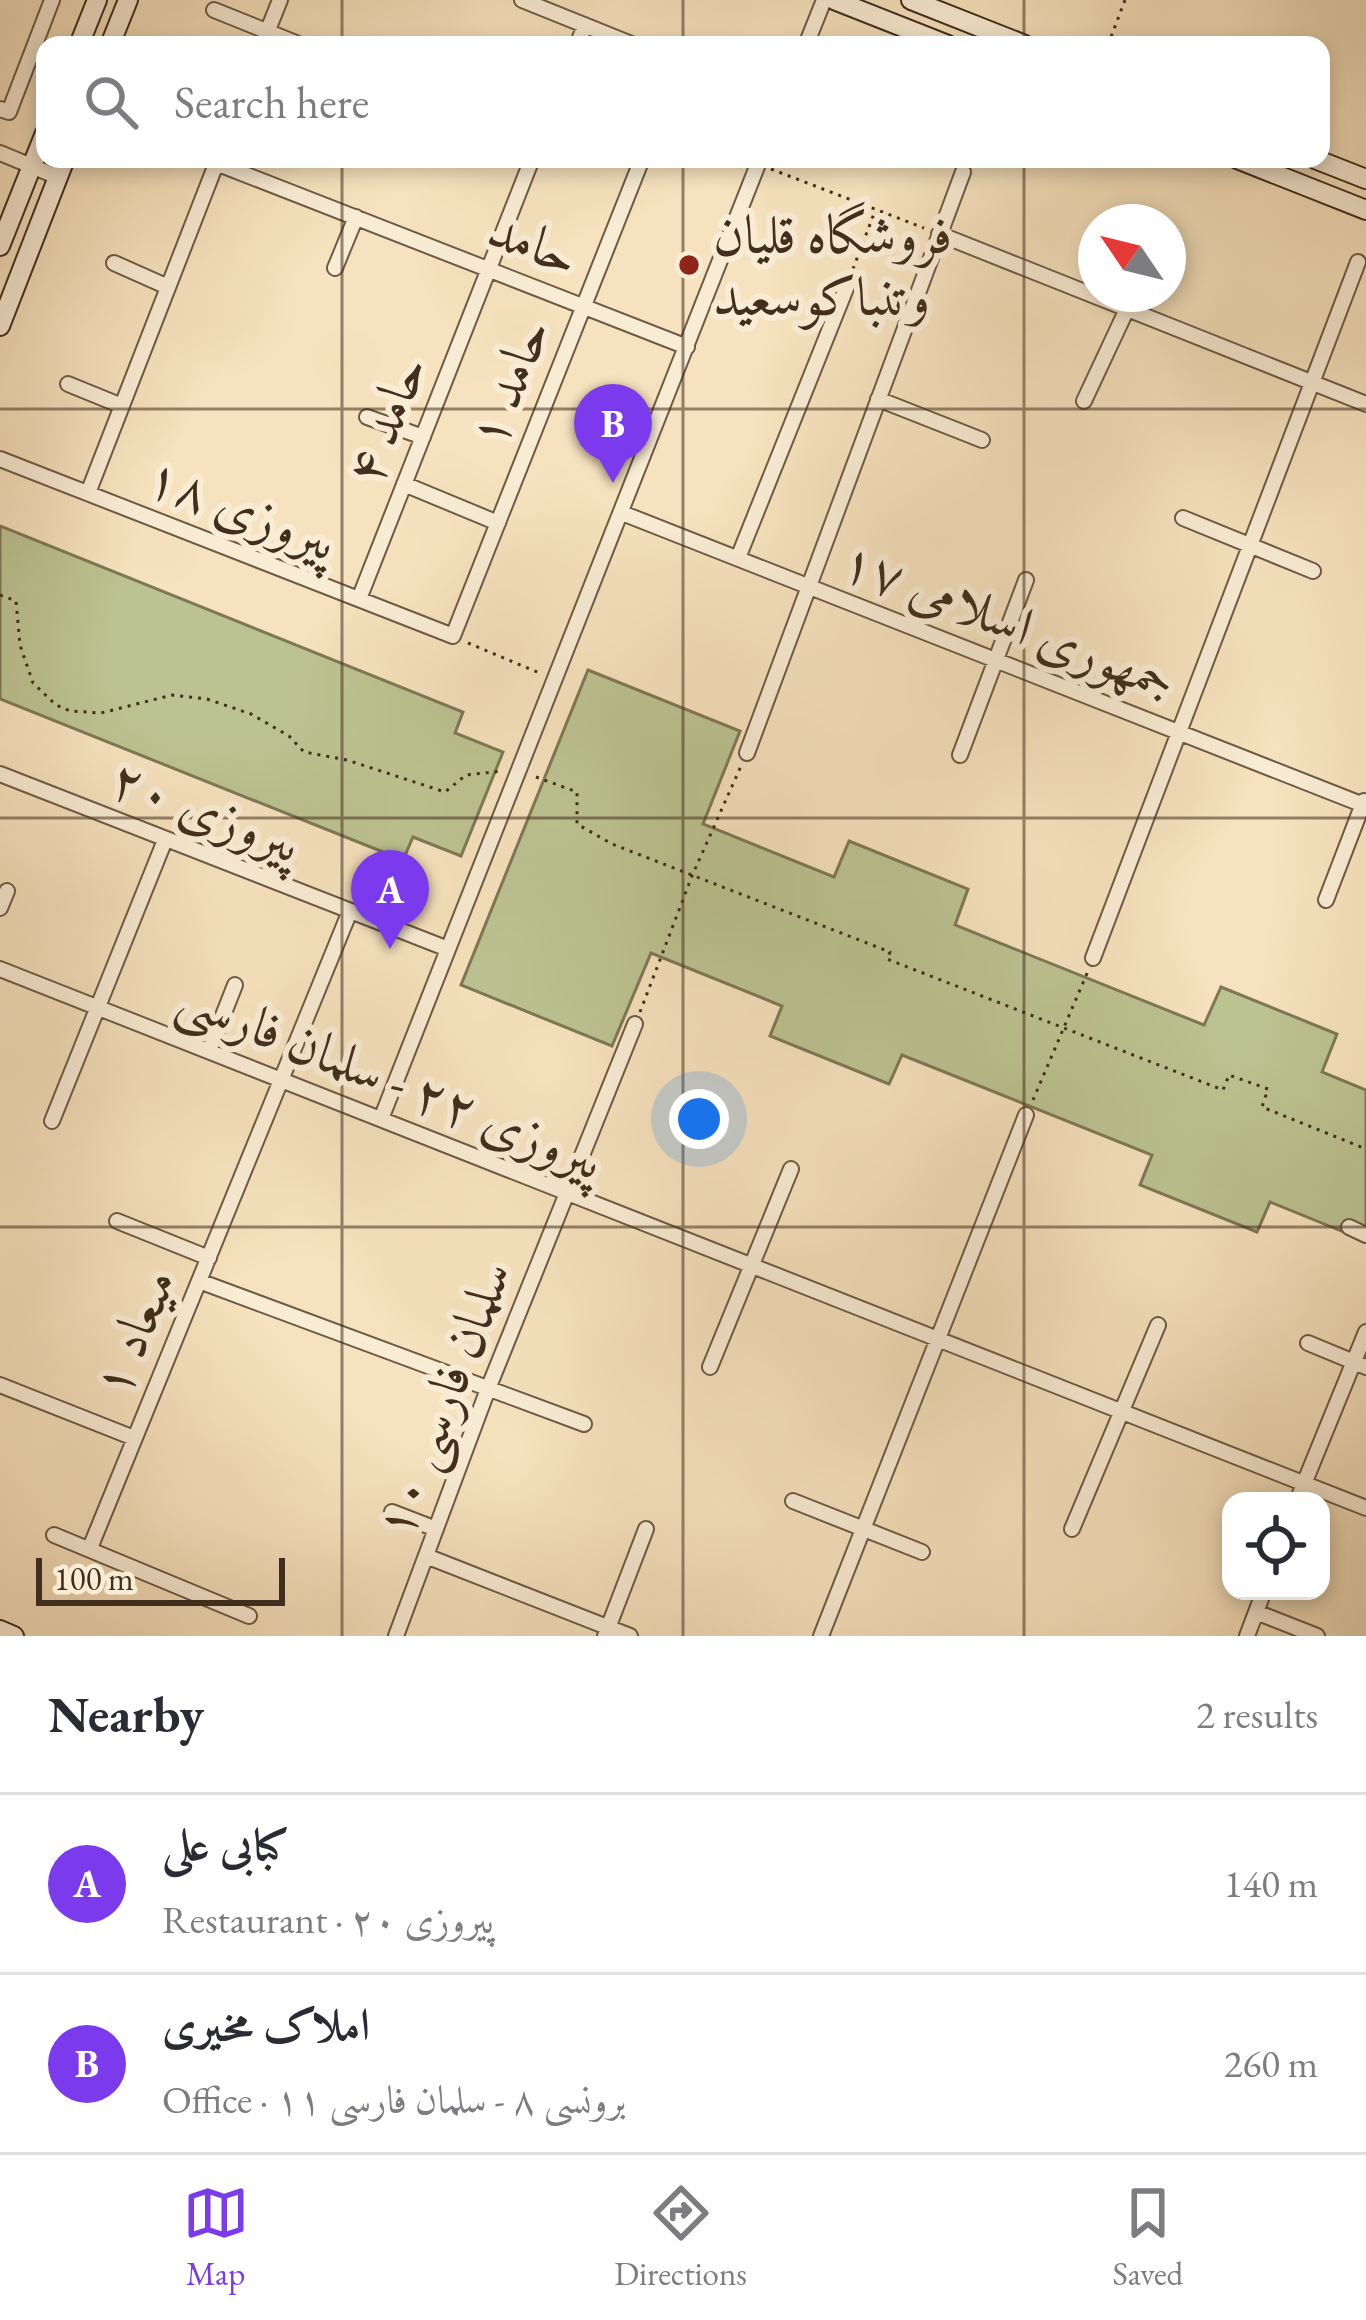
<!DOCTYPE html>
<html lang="en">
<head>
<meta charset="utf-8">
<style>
	:root { --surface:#fff; --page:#f7f7f7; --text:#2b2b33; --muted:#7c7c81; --line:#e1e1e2; --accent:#7c3aed }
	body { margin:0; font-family:"EB Garamond",Amiri,serif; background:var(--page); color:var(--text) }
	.controls { position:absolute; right:36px; bottom:36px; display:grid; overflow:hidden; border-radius:24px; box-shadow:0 6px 18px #0003 }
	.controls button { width:108px; height:108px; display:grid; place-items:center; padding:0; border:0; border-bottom:3px solid var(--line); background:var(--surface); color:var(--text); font:60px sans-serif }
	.compass { position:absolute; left:1078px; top:204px; width:108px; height:108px; border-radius:50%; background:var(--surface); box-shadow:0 6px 18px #0003; rotate:305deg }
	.scale { position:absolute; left:36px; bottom:30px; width:249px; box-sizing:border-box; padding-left:12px; border:6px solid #412e1c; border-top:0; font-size:33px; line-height:42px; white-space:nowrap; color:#412e1c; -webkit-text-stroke:9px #f9ecd5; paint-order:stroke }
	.you { position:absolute; left:699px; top:1119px; width:42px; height:42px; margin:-30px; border:9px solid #fff; border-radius:50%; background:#1a73e8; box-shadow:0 0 0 18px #1a73e833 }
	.badge { display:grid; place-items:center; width:78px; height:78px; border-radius:50%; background:var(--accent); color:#fff; font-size:39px; font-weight:700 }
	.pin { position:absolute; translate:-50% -99px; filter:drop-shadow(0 3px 6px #0008) }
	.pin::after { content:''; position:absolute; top:63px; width:42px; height:36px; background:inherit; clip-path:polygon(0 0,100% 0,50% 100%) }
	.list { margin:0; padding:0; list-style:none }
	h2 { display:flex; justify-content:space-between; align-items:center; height:156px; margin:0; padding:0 48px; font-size:51px }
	h2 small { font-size:39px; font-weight:400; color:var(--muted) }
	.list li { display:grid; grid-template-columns:78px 1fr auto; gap:36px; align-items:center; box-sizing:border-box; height:180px; padding:0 48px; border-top:3px solid var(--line) }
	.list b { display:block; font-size:45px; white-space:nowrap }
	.list p { margin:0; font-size:39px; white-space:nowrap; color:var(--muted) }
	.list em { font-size:39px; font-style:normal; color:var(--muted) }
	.icon { flex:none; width:66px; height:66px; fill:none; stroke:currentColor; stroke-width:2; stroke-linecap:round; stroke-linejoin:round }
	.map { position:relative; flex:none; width:1366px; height:1636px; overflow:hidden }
	.search { position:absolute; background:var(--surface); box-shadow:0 6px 18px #0003; left:36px; right:36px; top:36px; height:132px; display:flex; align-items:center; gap:30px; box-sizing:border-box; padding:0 42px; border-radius:24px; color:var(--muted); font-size:45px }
	.sheet { height:516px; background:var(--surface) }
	nav { display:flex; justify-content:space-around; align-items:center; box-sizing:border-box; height:168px; border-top:3px solid var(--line); background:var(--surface); font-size:33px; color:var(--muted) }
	nav a { display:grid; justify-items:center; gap:6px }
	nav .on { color:var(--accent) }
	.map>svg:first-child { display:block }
</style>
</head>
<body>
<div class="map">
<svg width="1366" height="1636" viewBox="0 0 1366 1636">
	<rect width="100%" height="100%" fill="#f6e2be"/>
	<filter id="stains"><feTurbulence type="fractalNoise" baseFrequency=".00167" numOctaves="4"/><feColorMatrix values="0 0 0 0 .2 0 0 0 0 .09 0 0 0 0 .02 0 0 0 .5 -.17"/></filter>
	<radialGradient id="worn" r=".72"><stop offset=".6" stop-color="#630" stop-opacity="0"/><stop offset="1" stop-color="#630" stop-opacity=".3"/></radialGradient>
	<path fill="#bcc392" stroke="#7e7857" stroke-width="3" d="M0 526 463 712 455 733 503 752 461 856 413 837 403 860 0 699Z
		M588 670 740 731 703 824 834 877 849 841 968 889 955 925 1204 1025 1221 987 1337 1034 1322 1072 1366 1090V1241L1270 1202 1257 1232 1140 1185 1152 1155 902 1055 889 1084 770 1036 782 1006 651 953 612 1046 461 985Z"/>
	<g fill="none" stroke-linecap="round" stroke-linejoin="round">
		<g stroke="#6e5b44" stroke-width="18">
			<path id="street" d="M522 0 634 45
				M214 10 301 45
				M262 45 280 0
				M577 45 585 25
				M806 45 824 0
				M0 109 9 112 52 0
				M0 153 58 177
				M216 163 687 347
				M939 234 1366 404
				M114 263 168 287
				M335 268 356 217
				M68 384 122 406
				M878 399 982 440
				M1084 401 1127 309
				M367 417 423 437
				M0 459 453 636 642 159
				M404 484 498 523
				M88 493 218 159
				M622 513 1366 806
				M1183 518 1313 571
				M738 558 847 286
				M359 599 532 159
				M747 753 963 172
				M960 755 1026 580
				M0 774 448 949
				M1326 900 1364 801
				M0 908 7 891
				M1093 958 1358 262
				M0 969 1366 1508
				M209 1051 235 985
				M381 1119 760 159
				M52 1121 165 840
				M117 1221 209 1258
				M1349 1227 1366 1235
				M199 1281 584 1424
				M1308 1343 1366 1367
				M710 1367 791 1169
				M0 1385 134 1438
				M793 1501 922 1552
				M1297 1501 1366 1332
				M392 1512 436 1529
				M1072 1529 1158 1325
				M54 1535 249 1616
				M90 1548 350 911
				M426 1556 630 1636
				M1256 1612 1317 1636
				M396 1636 488 1389 635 1024
				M605 1636 646 1529
				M821 1636 1026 1115
				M1247 1636 1264 1591"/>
		</g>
		<g stroke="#412e1c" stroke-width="22">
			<path id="secondary" d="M834 0 948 45
				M911 0 1025 45
				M79 45 97 0
				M110 45 128 0
				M1237 159 1366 210
				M1315 159 1366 179
				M0 246 45 133
				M0 326 65 159
				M0 1630 14 1636"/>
		</g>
		<path stroke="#412e1c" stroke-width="3" stroke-dasharray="3 6" stroke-linecap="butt" d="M1108 45 1125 0
			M771 169 924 228
			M853 269 875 211
			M0 595 16 601 20 645 33 683 56 705 70 711 101 713 172 695 207 699 251 714 289 736 304 752 347 760 445 792 466 775 503 771
			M468 643 542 674
			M536 777 577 792V824L612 844 890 952 887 959 1223 1090 1229 1075 1268 1089 1262 1107 1366 1149
			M640 1012 692 876 741 766
			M1033 1100 1088 971"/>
		<use href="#street" stroke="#f9ecd5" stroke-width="14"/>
		<use href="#secondary" stroke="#f9ecd5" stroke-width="18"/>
	</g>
	<path fill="none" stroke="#412e1c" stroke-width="3" stroke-opacity="0.55" d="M342 0V45M683 0V45M1024 0V45M342 159V1636M683 159V1636M1024 159V1636M0 409H1366M0 818H1366M0 1227H1366"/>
	<circle fill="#8f2418" stroke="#f9ecd5" stroke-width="4.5" cx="689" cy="265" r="12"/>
	<g text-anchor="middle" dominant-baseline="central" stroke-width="12" stroke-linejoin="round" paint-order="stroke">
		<g font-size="54" fill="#412e1c" stroke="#f9ecd5" text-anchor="start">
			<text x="713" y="234">فروشگاه قلیان<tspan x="713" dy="62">وتنباکوسعید</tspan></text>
		</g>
		<g font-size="54" fill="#412e1c" stroke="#f9ecd5">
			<text transform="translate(534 242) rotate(21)">حامد</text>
			<text transform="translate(508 382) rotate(-68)">حامد ۱</text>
			<text transform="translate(385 419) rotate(-68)">حامد ۴</text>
			<text transform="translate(242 508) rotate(21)">پیروزی ۱۸</text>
			<text transform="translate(1009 620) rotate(21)">جمهوری اسلامی ۱۷</text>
			<text transform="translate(206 810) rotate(21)">پیروزی ۲۰</text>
			<text transform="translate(391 1078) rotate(22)">پیروزی ۲۲ - سلمان فارسی</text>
			<text transform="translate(133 1332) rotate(-67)">میعاد ۱</text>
			<text transform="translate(442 1399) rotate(-69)">سلمان فارسی ۱۰</text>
		</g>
	</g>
	<rect width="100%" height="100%" filter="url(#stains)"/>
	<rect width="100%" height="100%" fill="url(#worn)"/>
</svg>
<div class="controls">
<button><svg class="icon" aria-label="locate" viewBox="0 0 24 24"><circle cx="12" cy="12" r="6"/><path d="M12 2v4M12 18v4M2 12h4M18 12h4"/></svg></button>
</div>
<svg class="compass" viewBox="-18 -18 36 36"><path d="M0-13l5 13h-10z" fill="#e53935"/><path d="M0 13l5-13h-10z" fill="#7c7c81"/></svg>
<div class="scale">100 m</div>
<div class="you"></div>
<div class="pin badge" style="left:390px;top:949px">A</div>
<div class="pin badge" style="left:613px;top:483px">B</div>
<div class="search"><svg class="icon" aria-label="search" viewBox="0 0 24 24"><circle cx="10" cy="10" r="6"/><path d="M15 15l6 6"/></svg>Search here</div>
</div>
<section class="sheet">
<h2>Nearby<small>2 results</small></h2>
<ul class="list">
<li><span class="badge">A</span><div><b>کبابی علی</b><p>Restaurant · پیروزی ۲۰</p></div><em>140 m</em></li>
<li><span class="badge">B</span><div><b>املاک مخیری</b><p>Office · برونسی ۸ - سلمان فارسی ۱۱</p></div><em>260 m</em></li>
</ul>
</section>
<nav>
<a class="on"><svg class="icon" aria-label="map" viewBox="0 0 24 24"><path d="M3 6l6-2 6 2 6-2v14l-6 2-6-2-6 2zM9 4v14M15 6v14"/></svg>Map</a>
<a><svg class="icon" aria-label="directions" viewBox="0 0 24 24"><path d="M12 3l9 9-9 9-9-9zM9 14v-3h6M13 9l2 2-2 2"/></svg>Directions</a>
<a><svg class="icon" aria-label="saved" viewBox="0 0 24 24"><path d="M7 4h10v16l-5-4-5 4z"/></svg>Saved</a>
</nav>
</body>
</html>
